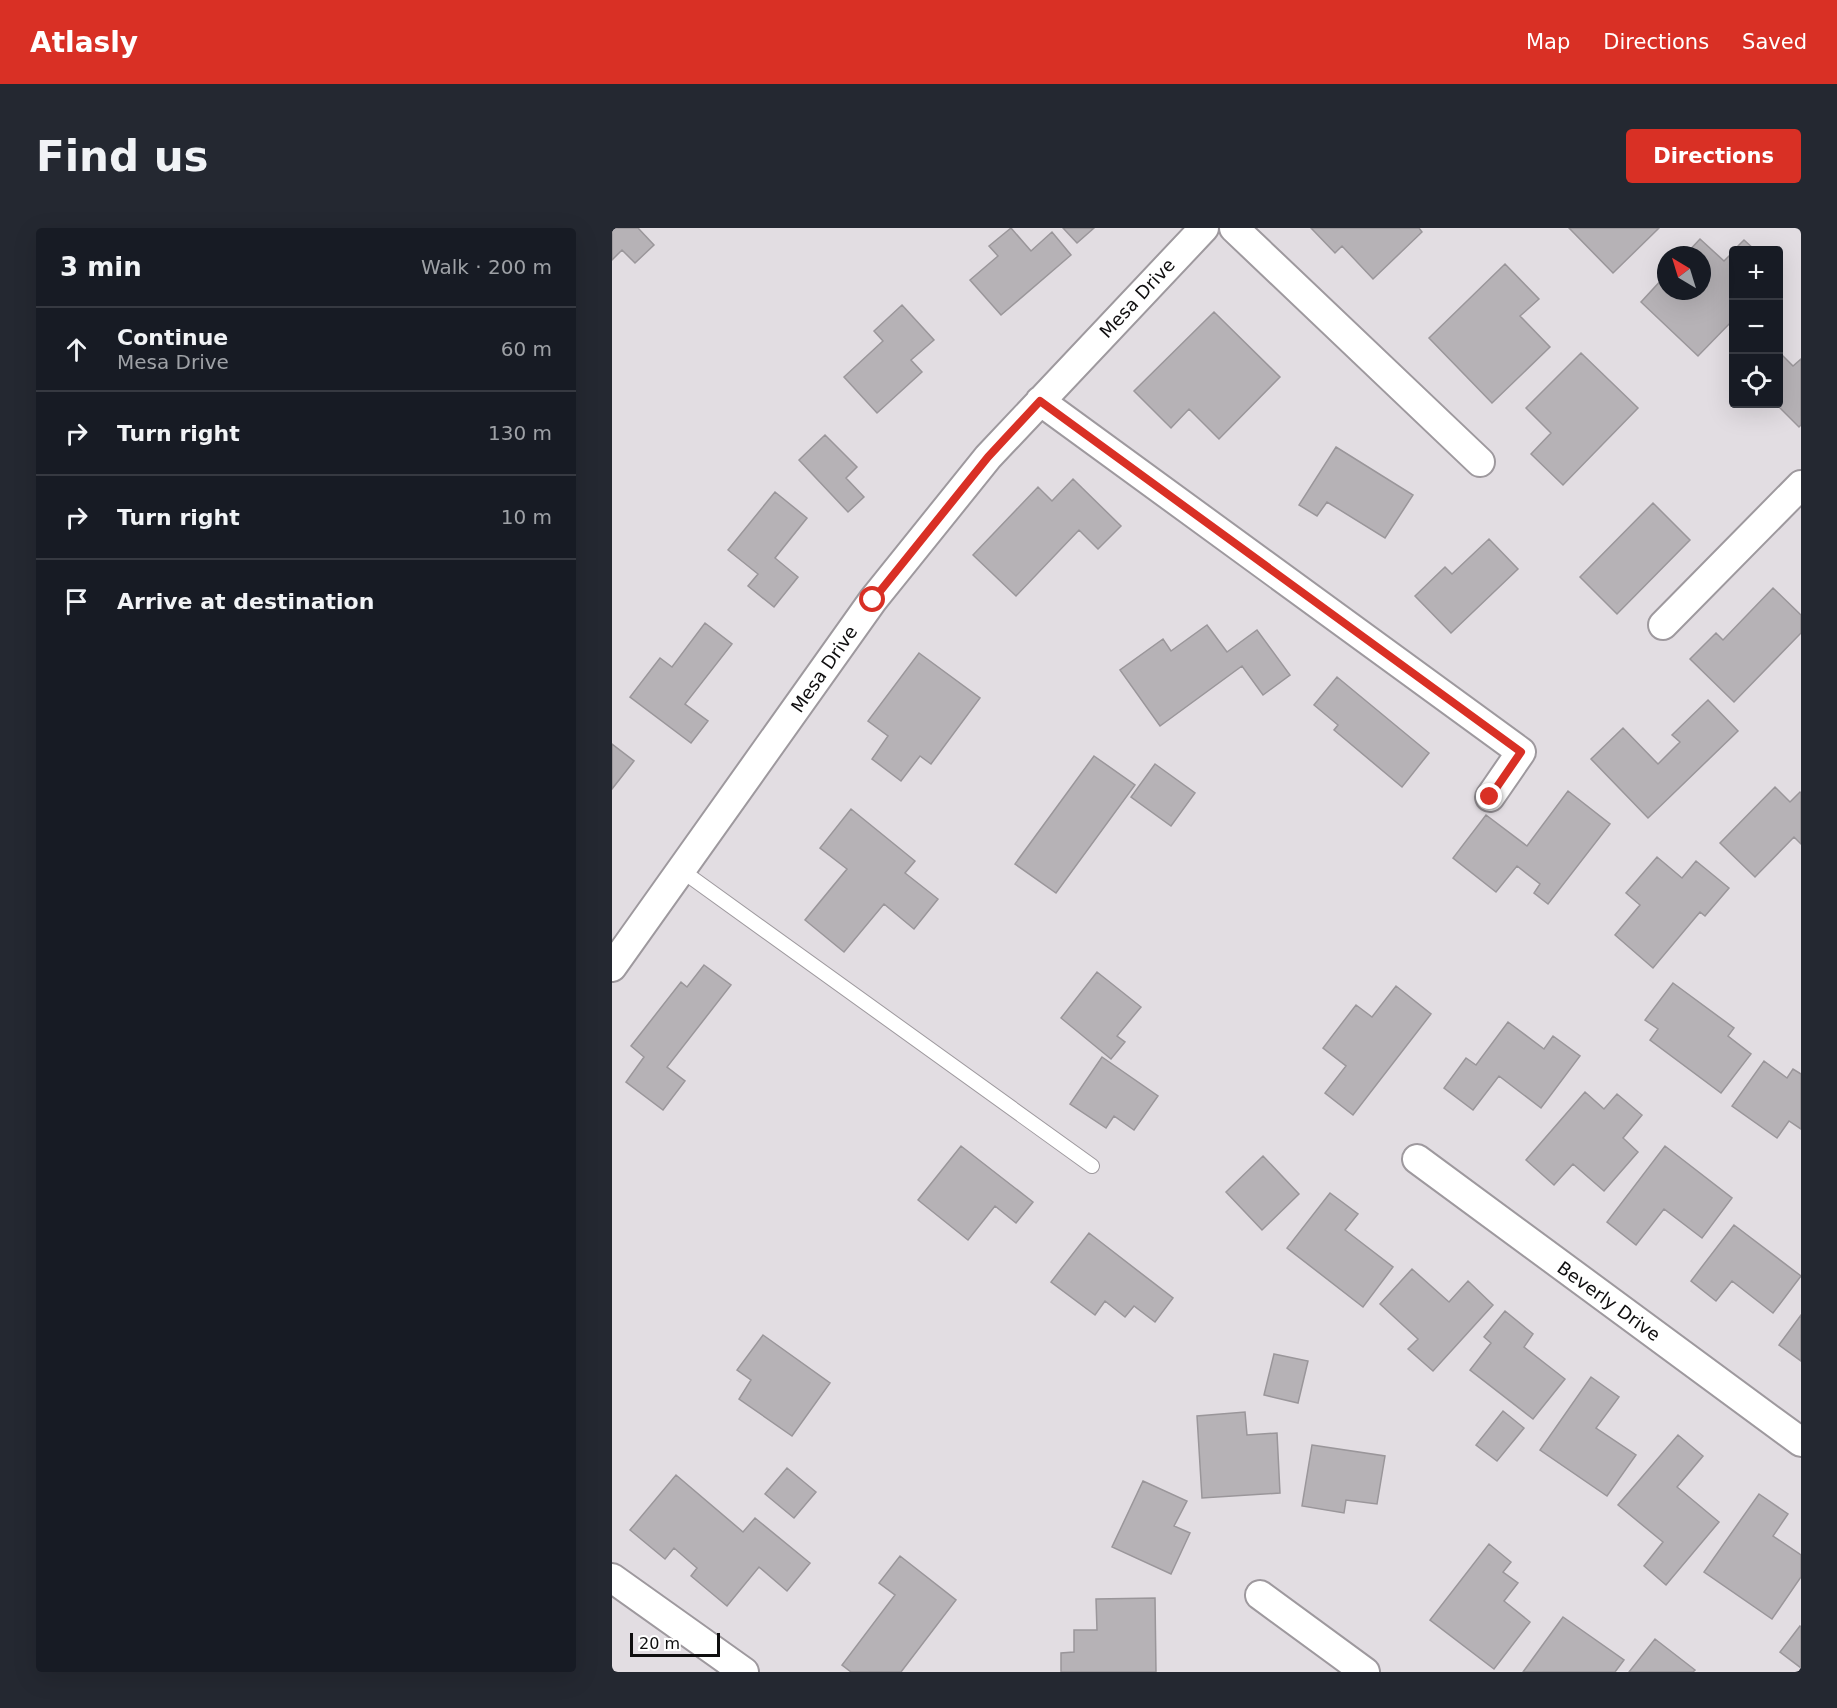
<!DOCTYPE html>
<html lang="en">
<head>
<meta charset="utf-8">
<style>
	:root { --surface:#171b24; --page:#242831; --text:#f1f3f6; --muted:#9ea1a6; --line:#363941; --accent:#d93025 }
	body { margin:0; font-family:"DejaVu Sans",sans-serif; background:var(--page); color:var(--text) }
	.controls { position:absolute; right:18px; top:18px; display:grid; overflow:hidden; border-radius:6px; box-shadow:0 6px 24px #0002 }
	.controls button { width:54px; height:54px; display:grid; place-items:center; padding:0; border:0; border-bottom:2px solid var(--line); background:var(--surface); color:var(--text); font:30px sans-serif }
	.compass { position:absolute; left:1045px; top:18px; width:54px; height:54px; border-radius:50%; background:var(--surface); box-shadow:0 6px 24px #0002; rotate:322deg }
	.scale { position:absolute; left:18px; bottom:15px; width:90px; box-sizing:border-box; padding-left:6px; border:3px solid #0f0e0f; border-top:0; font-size:16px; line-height:21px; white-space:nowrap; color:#0f0e0f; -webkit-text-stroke:4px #fff; paint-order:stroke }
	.stop { position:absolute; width:18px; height:18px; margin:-14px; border:4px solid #d93025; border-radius:50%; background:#fff }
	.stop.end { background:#d93025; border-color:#fff; box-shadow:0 2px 6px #0008 }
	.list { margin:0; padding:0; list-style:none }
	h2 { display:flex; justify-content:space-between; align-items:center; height:78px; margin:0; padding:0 24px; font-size:26px }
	h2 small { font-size:20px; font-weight:400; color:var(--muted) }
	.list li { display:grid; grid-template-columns:39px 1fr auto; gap:18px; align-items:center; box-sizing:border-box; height:84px; padding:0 24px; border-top:2px solid var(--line) }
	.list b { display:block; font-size:22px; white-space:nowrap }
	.list p { margin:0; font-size:20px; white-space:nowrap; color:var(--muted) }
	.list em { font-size:20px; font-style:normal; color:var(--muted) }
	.icon { flex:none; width:33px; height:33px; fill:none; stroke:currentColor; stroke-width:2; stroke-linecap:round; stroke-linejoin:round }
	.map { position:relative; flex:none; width:1189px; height:1444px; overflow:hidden; border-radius:6px }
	header { display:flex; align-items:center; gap:36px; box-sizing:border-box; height:84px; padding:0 30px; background:var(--accent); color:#fff }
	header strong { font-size:28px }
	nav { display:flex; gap:33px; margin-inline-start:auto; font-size:21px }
	.intro { display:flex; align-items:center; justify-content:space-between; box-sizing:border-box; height:144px; padding:0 36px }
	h1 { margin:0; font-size:42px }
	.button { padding:15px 27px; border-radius:6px; background:var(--accent); color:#fff; font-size:21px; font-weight:700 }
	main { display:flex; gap:36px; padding:0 36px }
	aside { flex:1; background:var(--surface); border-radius:6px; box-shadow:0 6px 24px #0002 }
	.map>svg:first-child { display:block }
</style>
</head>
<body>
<header>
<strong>Atlasly</strong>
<nav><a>Map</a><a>Directions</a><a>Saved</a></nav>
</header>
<div class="intro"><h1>Find us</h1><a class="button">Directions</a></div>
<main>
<aside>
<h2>3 min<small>Walk · 200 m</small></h2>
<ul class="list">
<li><svg class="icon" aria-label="ahead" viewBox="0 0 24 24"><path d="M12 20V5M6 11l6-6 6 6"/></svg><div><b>Continue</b><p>Mesa Drive</p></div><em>60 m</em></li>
<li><svg class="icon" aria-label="right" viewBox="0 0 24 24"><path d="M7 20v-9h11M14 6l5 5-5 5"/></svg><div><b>Turn right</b></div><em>130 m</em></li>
<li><svg class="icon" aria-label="right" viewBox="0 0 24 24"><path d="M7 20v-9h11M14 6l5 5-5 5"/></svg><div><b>Turn right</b></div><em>10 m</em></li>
<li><svg class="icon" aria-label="arrive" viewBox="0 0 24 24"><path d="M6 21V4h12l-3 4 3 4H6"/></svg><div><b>Arrive at destination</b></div></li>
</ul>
</aside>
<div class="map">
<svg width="1189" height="1444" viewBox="0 0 1189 1444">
	<rect width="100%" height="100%" fill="#e2dde2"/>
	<path fill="#b6b2b6" stroke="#9a969a" stroke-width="1.5" d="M0 0H26L42 17 23 35 10 22 0 32Z
		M399 0 419 23 440 4 459 27 389 87 358 52 386 28 377 18Z
		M451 0H482L465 15Z
		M699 0H807L810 4 761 51 730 18 723 25Z
		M957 0H1047L1001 45Z
		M1088 11 1112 33 1122 23V91L1086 128 1029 74 1054 47V63H1090V27H1073Z
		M1132 12 1143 22H1122Z
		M893 36 927 71 908 88 938 119 880 175 817 110Z
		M290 77 322 112 299 132 310 144 265 185 232 149 271 113 262 103Z
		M602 84 668 149 607 211 577 181 559 200 522 163Z
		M1166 123 1181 138 1189 131V197L1187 199 1164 176H1166Z
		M969 125 1026 180 951 257 919 226 939 205 914 180Z
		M213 207 245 239 234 250 252 269 236 284 187 232Z
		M724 219 801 267 773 310 715 274 705 288 687 277Z
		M461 251 509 298 486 321 467 302 404 368 361 327 426 259 440 273Z
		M163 264 195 290 163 330 186 349 162 379 136 358 146 346 116 322Z
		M1041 275 1078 312 1005 386 968 349Z
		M877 311 906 341 839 405 803 368 833 339 840 346Z
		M1161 360 1189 387V405L1122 474 1078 431 1104 405 1111 412Z
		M93 395 120 416 73 476 96 493 79 515 18 469 48 430 60 439Z
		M595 397 615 424 645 402 678 447 651 467 630 438 548 498 508 442 551 411 559 423Z
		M307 425 368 470 319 536 308 528 289 553 260 531 276 508 256 493Z
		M725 449 817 525 790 559 722 502 726 497 702 477Z
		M1096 472 1126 503 1036 590 979 531 1011 500 1046 536 1068 514 1060 507Z
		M0 516 22 533 0 561Z
		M482 528 523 557 444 665 403 636Z
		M543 536 583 565 559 598 519 569Z
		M1163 559 1178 574 1188 564 1189 565V616L1182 609 1143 649 1108 615Z
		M956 563 998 596 936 676 922 665 928 656 905 638 884 664 841 630 874 587 915 618Z
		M239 581 303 633 293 645 326 671 302 701 272 676 232 724 193 692 235 641 208 620Z
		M1045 629 1070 650 1084 633 1117 660 1093 688 1088 684 1041 740 1003 707 1028 677 1014 665Z
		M92 737 119 757 55 839 73 853 51 882 14 854 32 829 19 818 69 754 75 759Z
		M485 744 529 779 505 808 513 814 499 831 449 790Z
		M1061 755 1122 800 1116 808 1139 826 1109 865 1038 812 1046 801 1033 792Z
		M784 758 819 786 741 887 713 865 734 838 711 820 744 777 760 789Z
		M896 794 932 821 941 808 968 828 929 880 887 848 861 882 832 860 854 830 864 837Z
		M490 829 546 868 522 902 502 888 494 900 458 876Z
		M1152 833 1175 850 1181 841 1189 846V901L1177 893 1165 910 1120 878Z
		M973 864 992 881 1005 866 1030 887 1011 910 1026 924 992 963 961 936 942 957 914 932Z
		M349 918 421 974 404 995 383 978 356 1012 306 972Z
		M1053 918 1120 970 1090 1010 1052 981 1024 1017 995 994Z
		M651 928 687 966 650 1002 614 964Z
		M718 965 746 986 733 1002 781 1039 751 1079 675 1020Z
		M1122 997 1189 1048 1161 1085 1120 1053 1104 1073 1079 1053Z
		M477 1005 561 1070 543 1094 522 1078 513 1089 493 1073 483 1087 439 1054Z
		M800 1041 837 1074 856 1053 881 1077 821 1143 796 1121 806 1111 768 1076Z
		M893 1083 921 1106 912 1119 953 1151 921 1191 858 1142 879 1115 872 1109Z
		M1189 1087V1133L1167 1117Z
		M151 1107 218 1155 180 1208 127 1171 139 1152 125 1142Z
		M662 1126 696 1133 686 1175 652 1167Z
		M979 1149 1007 1169 984 1200 1024 1227 995 1268 928 1222Z
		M891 1183 912 1200 885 1233 864 1217Z
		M633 1184 635 1207 665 1205 668 1265 590 1270 585 1188Z
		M1066 1207 1091 1228 1065 1259 1107 1294 1054 1357 1032 1338 1051 1314 1006 1277Z
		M700 1217 773 1228 765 1276 734 1272 732 1285 690 1278Z
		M175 1240 204 1264 182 1290 153 1266Z
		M64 1247 131 1304 143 1290 198 1335 175 1363 147 1339 115 1378 79 1348 85 1340 62 1320 53 1331 18 1302Z
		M531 1253 575 1273 562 1298 578 1305 559 1346 500 1319Z
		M1147 1266 1176 1286 1161 1308 1189 1327V1349L1160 1391 1092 1344Z
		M877 1316 899 1334 891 1344 906 1355 892 1373 918 1394 882 1441 818 1392Z
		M288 1328 344 1372 289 1444H239L230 1437 283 1367 267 1355Z
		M543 1370 544 1444H449V1425L462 1424V1402H485L484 1371Z
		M951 1389 1012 1432 1003 1444H911Z
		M1188 1398 1189 1399V1440L1168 1424Z
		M1043 1411 1083 1442 1081 1444H1017Z"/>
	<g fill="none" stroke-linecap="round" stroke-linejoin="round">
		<g stroke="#9e999e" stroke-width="16">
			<path id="lane" d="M69 642 480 938"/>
		</g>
		<g stroke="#9e999e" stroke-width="32">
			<path id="street" d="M622 0 868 234
				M428 173 909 524 878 569
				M1051 397 1189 257
				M0 739 261 372 376 229 592 0
				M805 931 1189 1214
				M0 1350 132 1444
				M648 1367 753 1444"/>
		</g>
		<use href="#lane" stroke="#fff" stroke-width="14"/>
		<use href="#street" stroke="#fff" stroke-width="28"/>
	</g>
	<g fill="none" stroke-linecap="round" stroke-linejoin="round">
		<path stroke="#d93025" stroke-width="8" d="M261 372 376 229 428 173 909 524 878 569"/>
	</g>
	<g text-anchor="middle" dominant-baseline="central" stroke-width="6" stroke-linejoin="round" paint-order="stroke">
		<g font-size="18" fill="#0f0e0f" stroke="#fff">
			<text transform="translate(525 70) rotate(-47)">Mesa Drive</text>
			<text transform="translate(212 441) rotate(-55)">Mesa Drive</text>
			<text transform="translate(997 1073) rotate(36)">Beverly Drive</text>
		</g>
	</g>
</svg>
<div class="controls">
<button>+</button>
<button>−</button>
<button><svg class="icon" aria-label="locate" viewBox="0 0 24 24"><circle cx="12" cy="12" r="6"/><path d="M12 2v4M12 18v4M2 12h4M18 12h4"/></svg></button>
</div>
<svg class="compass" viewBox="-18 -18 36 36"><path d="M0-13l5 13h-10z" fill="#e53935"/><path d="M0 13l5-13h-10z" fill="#9ea1a6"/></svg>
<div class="scale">20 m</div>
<div class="stop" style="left:261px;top:372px"></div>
<div class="stop end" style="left:878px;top:569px"></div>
</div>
</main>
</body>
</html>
